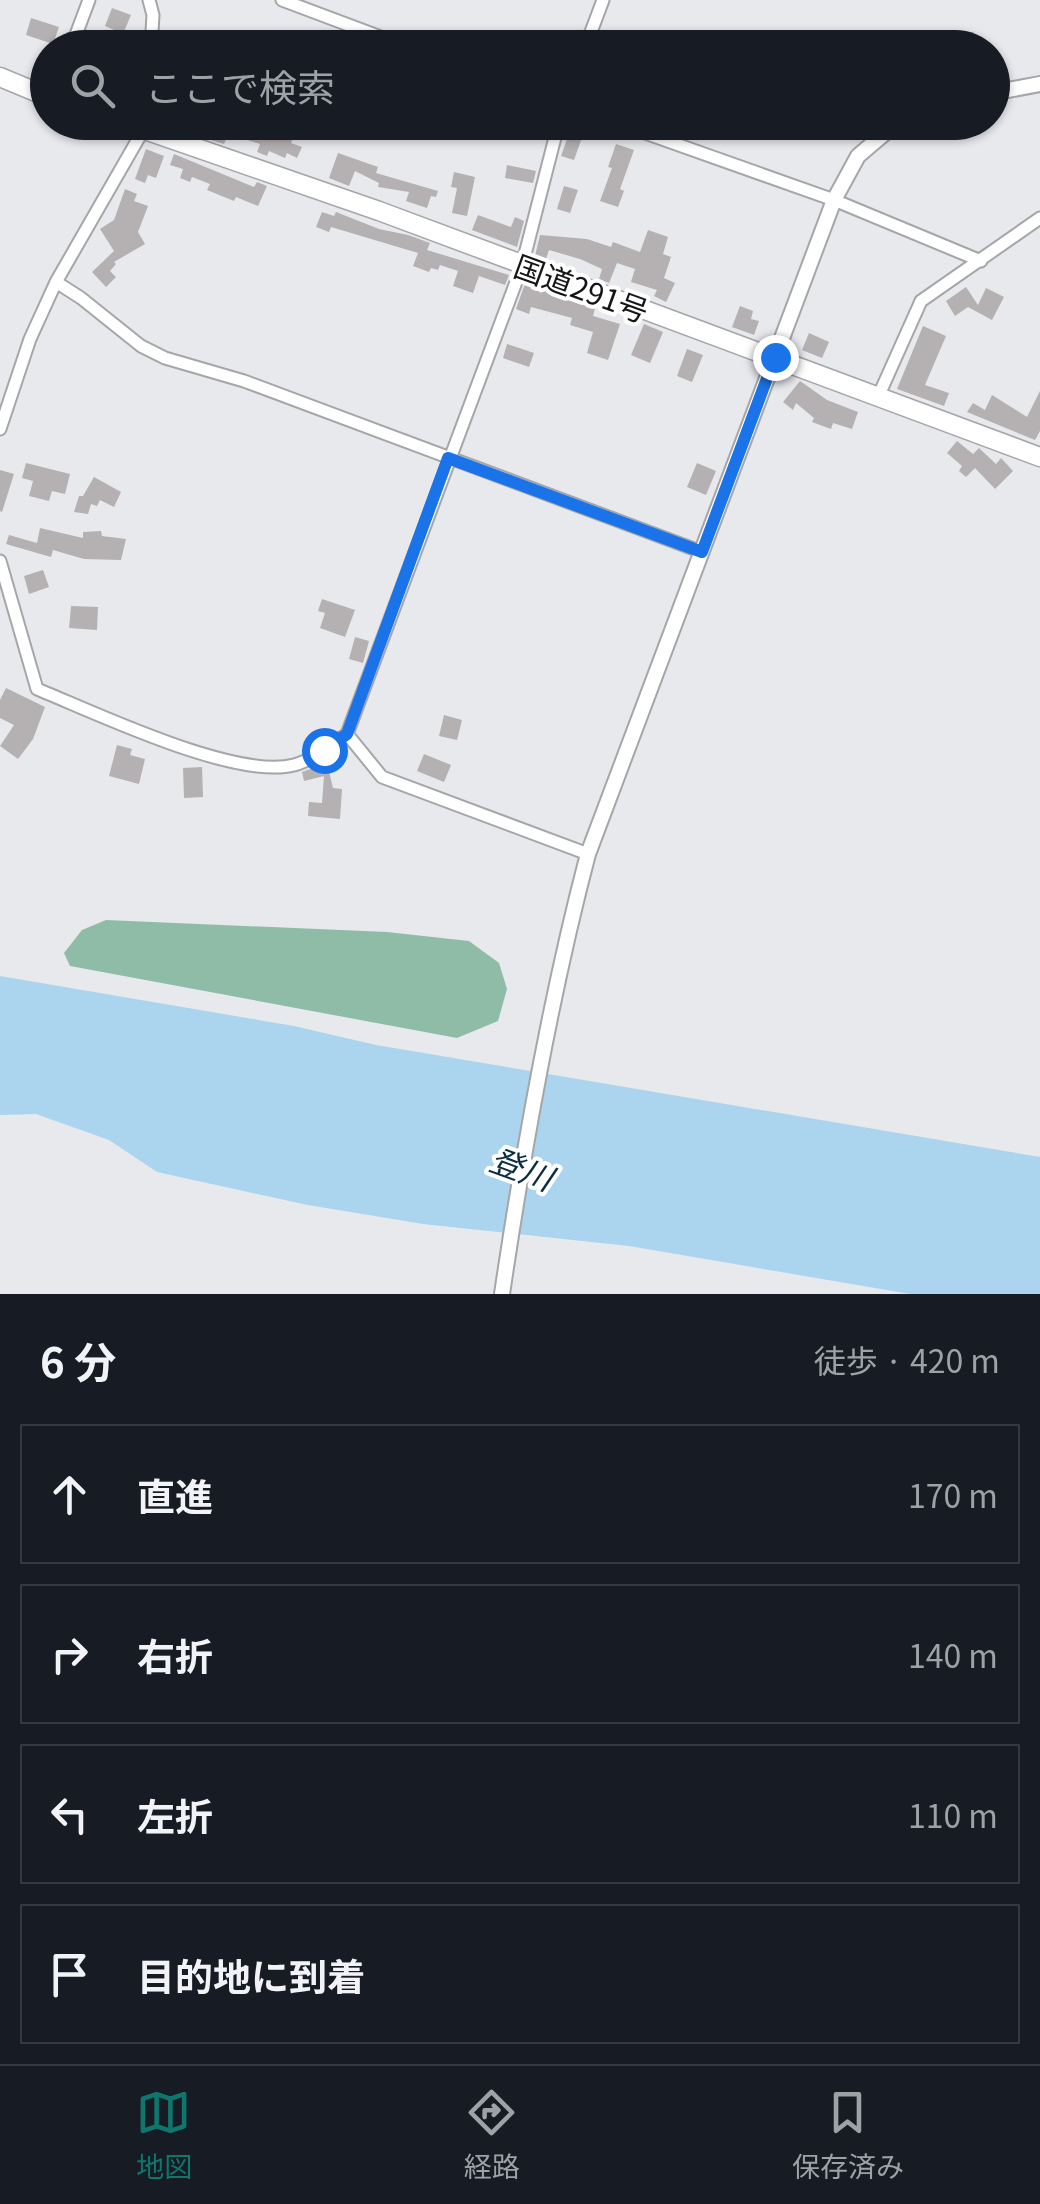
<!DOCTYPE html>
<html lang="ja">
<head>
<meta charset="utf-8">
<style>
	:root { --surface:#171b24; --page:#20242c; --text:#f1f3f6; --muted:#9ea1a6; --line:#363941; --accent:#0f766e }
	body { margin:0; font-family:Georgia,"Noto Sans JP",serif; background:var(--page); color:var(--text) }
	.stop { position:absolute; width:30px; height:30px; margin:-22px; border:8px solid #1a73e8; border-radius:50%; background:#fff }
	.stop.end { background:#1a73e8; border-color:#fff; box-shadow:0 2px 10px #0008 }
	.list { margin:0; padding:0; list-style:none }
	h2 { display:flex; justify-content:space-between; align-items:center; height:130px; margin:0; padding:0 40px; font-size:42px }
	h2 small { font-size:32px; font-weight:400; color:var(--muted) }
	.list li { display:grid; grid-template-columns:65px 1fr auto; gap:30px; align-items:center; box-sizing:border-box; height:140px; margin:0 20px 20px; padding:0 20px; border:2px solid var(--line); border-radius:0px }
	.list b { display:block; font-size:38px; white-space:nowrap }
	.list em { font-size:32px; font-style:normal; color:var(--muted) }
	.icon { flex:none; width:55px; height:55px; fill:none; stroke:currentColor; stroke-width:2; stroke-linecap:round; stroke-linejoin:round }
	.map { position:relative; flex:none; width:1040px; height:1294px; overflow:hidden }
	.search { position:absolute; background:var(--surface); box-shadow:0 2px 8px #0004; left:30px; right:30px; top:30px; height:110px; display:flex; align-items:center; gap:25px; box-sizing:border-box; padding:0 35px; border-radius:55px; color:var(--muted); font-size:38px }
	.sheet { height:770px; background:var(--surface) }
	nav { display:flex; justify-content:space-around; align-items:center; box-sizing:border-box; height:140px; border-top:2px solid var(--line); background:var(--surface); font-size:28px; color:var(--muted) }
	nav a { display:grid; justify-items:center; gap:5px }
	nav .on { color:var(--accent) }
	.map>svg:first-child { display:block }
</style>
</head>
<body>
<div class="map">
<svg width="1040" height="1294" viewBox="0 0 1040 1294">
	<rect width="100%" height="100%" fill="#e7e9ed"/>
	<path fill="#8fbca7" d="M106 920 387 932 469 941 499 963 507 989 498 1021 457 1038 70 966 64 953 82 930Z"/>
	<path fill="#abd4ef" d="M0 976 294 1026 376 1045 1040 1157V1294H910L629 1246 423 1224 308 1205 157 1172 109 1140 36 1114 0 1115Z"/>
	<path fill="#b5b0b2" d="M112 8 131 15 123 34 105 26Z
		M31 18 59 27 53 44 26 35Z
		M217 122H245L281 138 284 130 294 135 291 143 302 147 297 158 287 153 285 158 269 151 267 156 257 152 260 144 228 134 224 144 211 140Z
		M570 131 583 135 574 160 561 156Z
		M616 144 634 150 620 189 624 191 618 207 600 201 612 168 608 167Z
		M146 149 164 156 156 178 148 175 145 183 135 179Z
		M338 153 378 167 376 173 438 191 436 197 431 196 427 208 406 201 409 192 378 187 379 183 355 171 349 186 329 178Z
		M174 154 254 187 257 182 267 186 258 206 236 197 234 201 207 190 210 184 192 177 190 182 180 178 183 169 170 165Z
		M507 165 536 171 533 183 505 178Z
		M454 172 475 177 467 216 452 213 457 188 451 187Z
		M564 186 578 190 570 213 557 209Z
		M125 189 137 194 134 201 148 206 138 232 145 244 114 262 116 264 110 271 116 277 106 287 92 272 114 251 100 229 114 220Z
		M322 212 334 216 336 212 379 229 408 235 430 243 427 250 509 275 505 285 479 276 473 293 453 286 458 271 440 265 438 270 431 268 429 272 413 266 418 253 331 227 329 232 316 227Z
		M478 215 511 227 515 217 524 221 517 247 472 230Z
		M648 230 668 237 663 254 671 257 664 278 675 283 666 302 654 296 657 290 631 282 635 269 617 263 609 283 599 279 602 269 580 259 549 250 546 259 535 256 540 235 587 239 611 247 613 242 640 252Z
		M526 281 569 295 568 300 595 308 593 316 620 324 608 360 587 353 593 332 570 325 572 318 531 307 529 314 516 309Z
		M966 287 978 305 986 288 1004 297 992 320 968 307 955 316 946 301Z
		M740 306 753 311 751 319 759 321 754 335 732 327Z
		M644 324 663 332 650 363 631 355Z
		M923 326 946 336 925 385 949 393 944 406 897 389Z
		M809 333 829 342 822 358 802 350Z
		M507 344 534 353 529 367 503 358Z
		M687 349 703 355 692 382 677 376Z
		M800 381 827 400 858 412 852 429 833 423 831 429 812 422 814 418 796 403 793 410 783 402Z
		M1040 391V431L1035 440 967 412 973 403 985 410 992 395 1027 417Z
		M957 441 973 454 979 448 996 464 1001 458 1013 471 995 489 975 468 966 477 959 471 962 466 947 453Z
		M26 463 70 474 65 494 52 491 49 501 29 496 33 481 22 478Z
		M697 463 716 471 706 495 687 487Z
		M0 470 14 474 2 512 0 511Z
		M94 477 121 492 114 507 100 500 97 506 91 504 88 514 74 512 79 496H83Z
		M40 528 83 538V532L101 531 102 536 126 539 121 560 84 559 53 550 51 557 6 544 9 535 37 543Z
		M43 570 49 587 29 594 24 576Z
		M322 599 355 610 345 637 320 628 325 613 318 611Z
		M71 606 98 607 97 630 69 628Z
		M355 637 369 641 363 663 349 659Z
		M6 688 45 707 33 739 18 759 0 746 14 725 0 718V700Z
		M444 715 462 720 457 740 439 736Z
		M117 745 132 749 130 755 145 759 139 784 109 776Z
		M424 754 451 765 444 782 417 771Z
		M327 763 333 788 342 789 340 819 308 816 309 802 322 803 324 776 304 781 302 772Z
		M202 767 203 797 184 798 183 768Z"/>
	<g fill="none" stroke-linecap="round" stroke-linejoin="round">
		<g stroke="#a4a6aa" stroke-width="15">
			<path id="minor" d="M149 0 153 15 151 48
				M282 0 410 48
				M71 48 89 0
				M585 48 603 0
				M34 93 48 76
				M614 122 834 200 981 261
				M56 282 81 298 141 346 165 358 244 381 702 552
				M878 397 921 301 1040 218
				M0 429 30 339 56 282 145 127
				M0 561 37 689C96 713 235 780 294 765 313 760 331 745 347 734L522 266 559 122
				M347 734 382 777 588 854"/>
		</g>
		<g stroke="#a4a6aa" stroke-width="18">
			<path id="tertiary" d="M992 93 1040 84
				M502 1294C524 1146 550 998 588 854L834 200 858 156 898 122"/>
		</g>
		<g stroke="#a4a6aa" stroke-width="21">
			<path id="trunk" d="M0 77 48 97
				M122 122 379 211 1040 457"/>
		</g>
		<use href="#minor" stroke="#fff" stroke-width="11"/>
		<use href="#tertiary" stroke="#fff" stroke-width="14"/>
		<use href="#trunk" stroke="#fff" stroke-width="18"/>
	</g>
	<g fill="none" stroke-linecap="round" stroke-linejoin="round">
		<path stroke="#1a73e8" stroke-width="12" d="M324 750 347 734 448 458 702 552 775 357"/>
	</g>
	<g text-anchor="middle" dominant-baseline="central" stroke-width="8" stroke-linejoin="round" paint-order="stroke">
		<g font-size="30" fill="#141516" stroke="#fff">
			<text transform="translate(582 287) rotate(20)">国道291号</text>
		</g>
		<g font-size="32" font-style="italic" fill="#0a2d40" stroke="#fff">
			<text transform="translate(522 1167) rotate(20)">登川</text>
		</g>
	</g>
</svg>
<div class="stop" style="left:324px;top:750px"></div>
<div class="stop end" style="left:775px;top:357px"></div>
<div class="search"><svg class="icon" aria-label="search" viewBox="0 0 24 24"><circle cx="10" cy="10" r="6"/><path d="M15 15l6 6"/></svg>ここで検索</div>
</div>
<section class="sheet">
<h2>6 分<small>徒歩 · 420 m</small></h2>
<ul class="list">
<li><svg class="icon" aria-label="ahead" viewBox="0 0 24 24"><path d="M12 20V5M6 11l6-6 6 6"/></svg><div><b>直進</b></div><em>170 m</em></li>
<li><svg class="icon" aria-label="right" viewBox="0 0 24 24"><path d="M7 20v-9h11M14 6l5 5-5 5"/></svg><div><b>右折</b></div><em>140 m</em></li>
<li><svg class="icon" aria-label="left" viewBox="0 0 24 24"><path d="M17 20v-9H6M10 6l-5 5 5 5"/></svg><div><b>左折</b></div><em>110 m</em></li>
<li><svg class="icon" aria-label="arrive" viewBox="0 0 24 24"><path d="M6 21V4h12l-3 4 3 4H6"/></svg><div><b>目的地に到着</b></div></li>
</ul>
</section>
<nav>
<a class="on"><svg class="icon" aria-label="map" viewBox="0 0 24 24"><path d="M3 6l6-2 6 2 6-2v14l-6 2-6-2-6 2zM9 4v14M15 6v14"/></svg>地図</a>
<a><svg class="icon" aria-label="directions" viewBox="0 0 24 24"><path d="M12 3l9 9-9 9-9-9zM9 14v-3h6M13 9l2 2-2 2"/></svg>経路</a>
<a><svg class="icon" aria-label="saved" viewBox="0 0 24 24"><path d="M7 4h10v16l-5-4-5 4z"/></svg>保存済み</a>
</nav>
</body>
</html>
